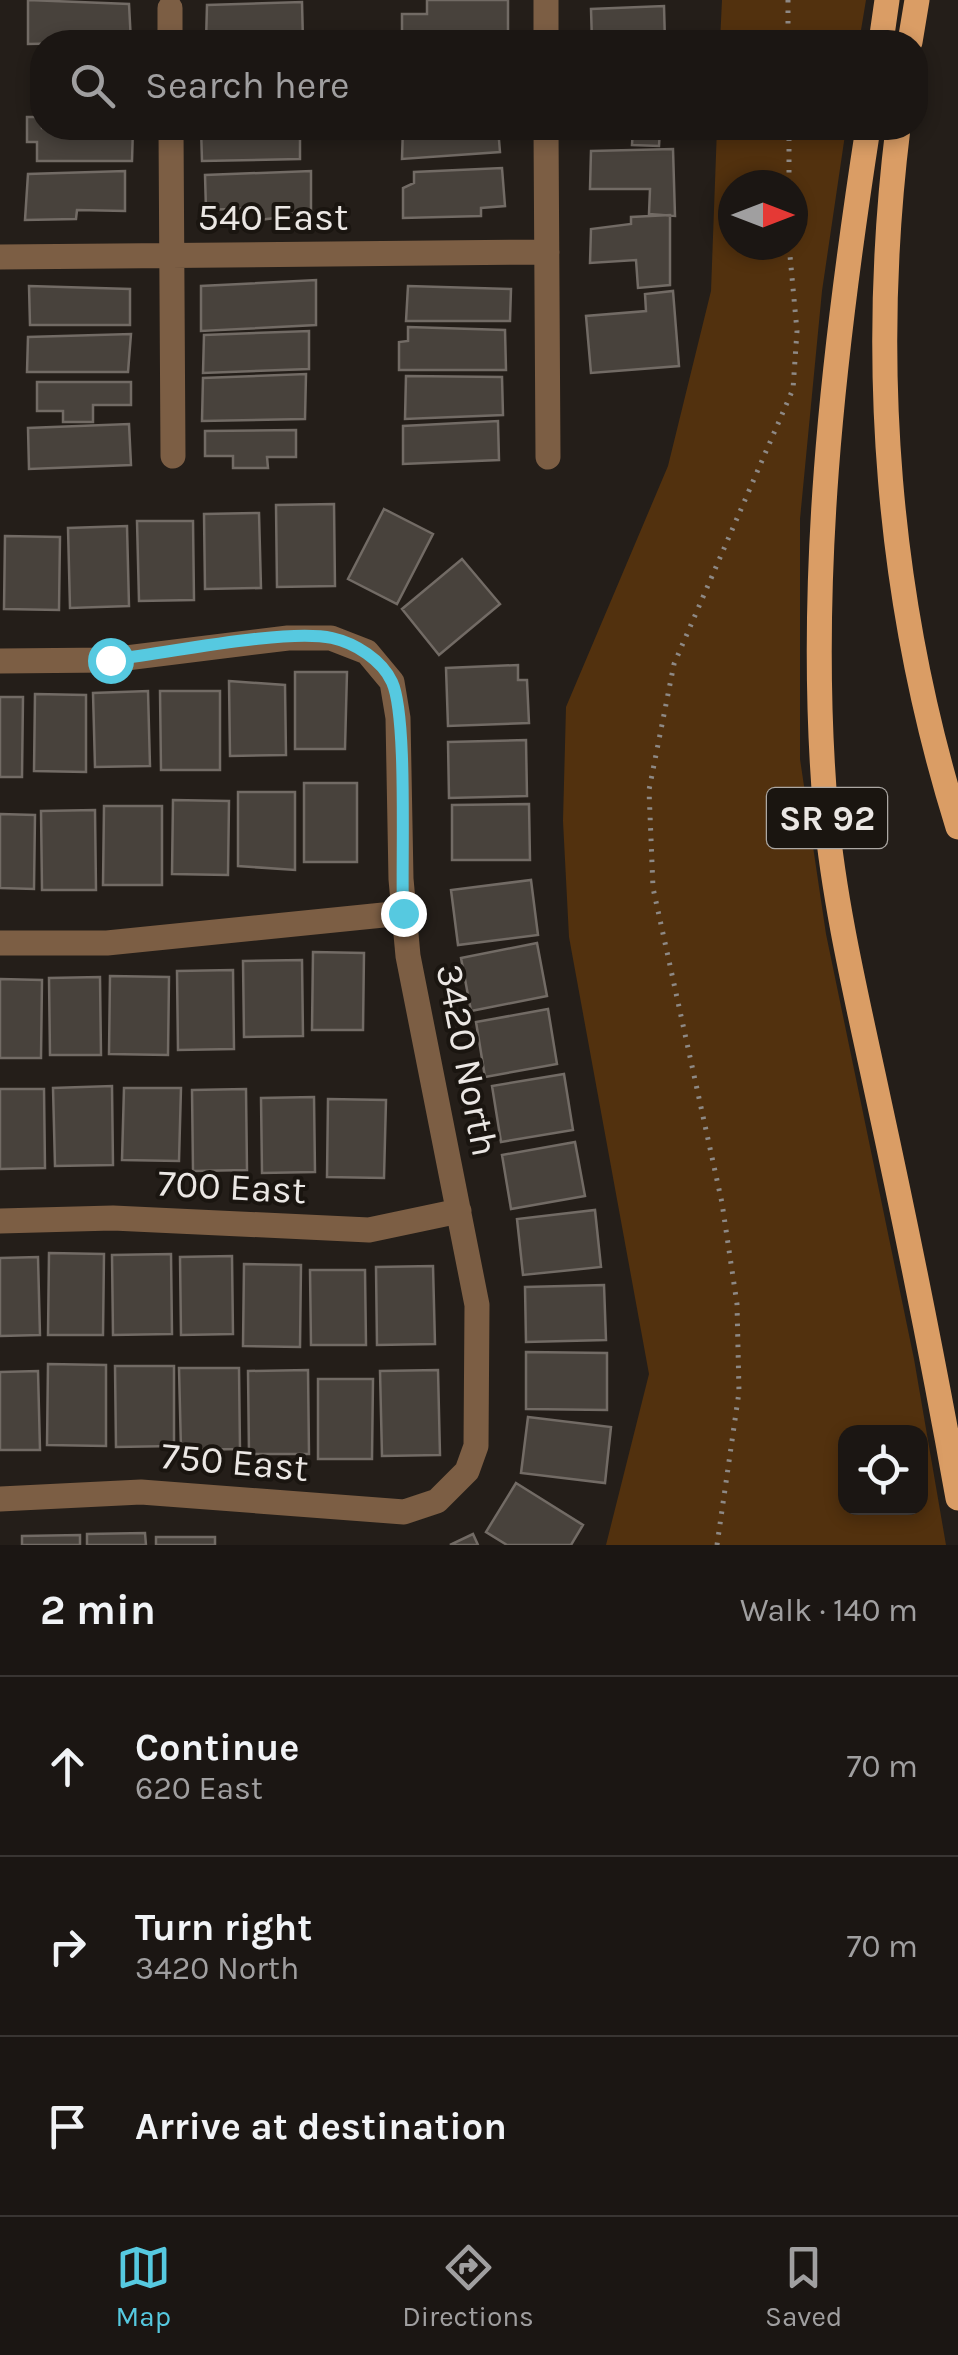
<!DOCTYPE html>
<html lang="en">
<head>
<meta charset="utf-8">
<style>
	:root { --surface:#1b1613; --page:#282321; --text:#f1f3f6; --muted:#a09fa0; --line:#393533; --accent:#56c9e0 }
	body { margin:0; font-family:Karla,sans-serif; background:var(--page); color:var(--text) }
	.controls { position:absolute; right:30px; bottom:30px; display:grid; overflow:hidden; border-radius:20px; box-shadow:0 5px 15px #0003 }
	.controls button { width:90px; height:90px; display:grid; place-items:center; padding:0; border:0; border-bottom:2px solid var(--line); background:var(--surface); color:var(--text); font:50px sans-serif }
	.compass { position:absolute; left:718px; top:170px; width:90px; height:90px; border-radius:50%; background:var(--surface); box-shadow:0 5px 15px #0003; rotate:90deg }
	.stop { position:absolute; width:30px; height:30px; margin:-22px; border:8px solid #56c9e0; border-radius:50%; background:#fff }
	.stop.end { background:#56c9e0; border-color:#fff; box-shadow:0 2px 10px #0008 }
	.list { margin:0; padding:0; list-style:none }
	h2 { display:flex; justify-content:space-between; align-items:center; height:130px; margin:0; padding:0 40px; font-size:42px }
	h2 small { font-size:32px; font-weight:400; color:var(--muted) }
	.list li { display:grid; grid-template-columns:65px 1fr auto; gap:30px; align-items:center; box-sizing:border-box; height:180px; padding:0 40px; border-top:2px solid var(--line) }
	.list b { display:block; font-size:38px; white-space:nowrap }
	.list p { margin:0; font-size:32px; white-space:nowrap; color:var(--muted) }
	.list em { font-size:32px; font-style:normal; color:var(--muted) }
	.icon { flex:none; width:55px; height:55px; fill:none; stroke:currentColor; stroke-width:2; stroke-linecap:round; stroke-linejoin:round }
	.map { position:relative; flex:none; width:958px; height:1545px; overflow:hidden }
	.search { position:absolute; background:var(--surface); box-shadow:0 5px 15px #0003; left:30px; right:30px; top:30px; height:110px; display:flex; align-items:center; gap:25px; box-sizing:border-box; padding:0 35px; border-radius:40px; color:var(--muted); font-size:38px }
	.sheet { height:670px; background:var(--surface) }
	nav { display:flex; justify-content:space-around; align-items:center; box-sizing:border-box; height:140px; border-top:2px solid var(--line); background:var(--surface); font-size:28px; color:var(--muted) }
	nav a { display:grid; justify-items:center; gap:5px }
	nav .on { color:var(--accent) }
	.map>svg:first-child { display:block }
</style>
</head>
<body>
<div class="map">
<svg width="958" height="1545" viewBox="0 0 958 1545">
	<rect width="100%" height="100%" fill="#241e19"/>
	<path fill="#52310e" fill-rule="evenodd" d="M722 0H866L859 42H720Z
		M717 128H846L822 291 800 519V759L826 934 914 1359 946 1545H606L649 1374 569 937 563 821 566 707 668 466 711 291ZM733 185H793V245H733ZM846 1432H920V1508H846Z"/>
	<path fill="#48423c" stroke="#726b65" stroke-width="2.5" d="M28 0 129 4 131 42 28 44Z
		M427 0H508V39L402 40V14H427Z
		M302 2 303 42H206L207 5Z
		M664 6 665 42H592L591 9Z
		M34 60 42 61V100H34Z
		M27 117H42V128H133L132 161H37V142H27Z
		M201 128H300V159L202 161Z
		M403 128H498L500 152 402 159Z
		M633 128H660L659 146 632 145Z
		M673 149 675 216 649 214 650 189H590L591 151Z
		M502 168 505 206 481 208V216L403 218V188L414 183V172Z
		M125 171V211L77 210 76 219 25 220 28 174Z
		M311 171V214L258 220 257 208 206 210 205 175Z
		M670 215V285L638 288 636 260 590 263 591 229 631 224V217Z
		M316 280V325L201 331V286Z
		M29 286 130 289V325H30Z
		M408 286 511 289 510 321H406Z
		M673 291 679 366 591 373 586 316 646 311 645 294Z
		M408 327 505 330 506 370H399V342L408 341Z
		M309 331V369L203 373 204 335Z
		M131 334 128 372H27L28 337Z
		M306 374 305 419 202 421 203 378Z
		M406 376 502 377 503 415 405 419Z
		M37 382H131V405H93V422H63V411H37Z
		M498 421 499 460 403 464V426Z
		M129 424 131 465 29 469 28 428Z
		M296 430V457H267L268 468H233V456H205V431Z
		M334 504 335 586 277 587 276 505Z
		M384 509 433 534 397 604 348 579Z
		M259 513 261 588 205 589 204 514Z
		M137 521H193L194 600 139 601Z
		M127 526 129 606 70 608 68 528Z
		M5 536 60 537 59 610 4 609Z
		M462 559 500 604 439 655 402 609Z
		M518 665V680H527L529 723 448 726 446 668Z
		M295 672H347L345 749H295Z
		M229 681 285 685 286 755 230 756Z
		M148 691 150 766 95 767 93 693Z
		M160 691H220V770H161Z
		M35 694 86 695V772L34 771Z
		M0 697H23L22 777H0Z
		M526 740 527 796 449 798 448 742Z
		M304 783H357V862H304Z
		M238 792H295V870L238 866Z
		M173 800 229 801 228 875 172 874Z
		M529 804 530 860H452V805Z
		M104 806H162V885H103Z
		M95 810 96 890H42L41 811Z
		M0 814 35 815 34 889 0 888Z
		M531 880 538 935 458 945 451 890Z
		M537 943 547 996 471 1011 461 958Z
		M313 952 364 953 363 1030H312Z
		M302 960 303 1036 244 1037 243 961Z
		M233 970 234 1049 178 1050 177 971Z
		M110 976 169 977 168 1055 109 1054Z
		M100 977 101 1055H50L49 978Z
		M0 979 42 980 41 1058H0Z
		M548 1009 557 1064 485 1077 476 1022Z
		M564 1074 573 1130 501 1142 492 1086Z
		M112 1086 113 1165 55 1166 53 1088Z
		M124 1088H181L179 1161 122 1160Z
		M0 1089H44L45 1168 0 1169Z
		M246 1089 247 1170 193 1171 192 1090Z
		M314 1097 315 1172 262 1173 261 1098Z
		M328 1099 386 1100 384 1178 327 1177Z
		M575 1142 585 1196 511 1209 502 1155Z
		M595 1210 601 1267 523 1275 517 1219Z
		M49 1253 104 1254 103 1335H48Z
		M171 1254 172 1334 113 1335 112 1255Z
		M232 1256 233 1334 181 1335 180 1257Z
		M38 1257 40 1335 0 1336V1258Z
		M244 1264 301 1265 300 1347 243 1346Z
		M433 1266 435 1344 377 1345 376 1267Z
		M310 1270H365L366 1345H311Z
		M604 1285 606 1340 526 1342 525 1287Z
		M526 1352 607 1353V1410L526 1409Z
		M48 1364 106 1365V1446L47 1445Z
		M115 1366H174V1446L116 1447Z
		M179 1368H239L240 1449 181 1450Z
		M308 1370 309 1454H249L248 1371Z
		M438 1370 440 1455 382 1456 380 1371Z
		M38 1371 40 1450H0V1372Z
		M318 1379H373L372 1459H318Z
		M528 1417 611 1427 605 1483 521 1473Z
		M516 1483 583 1525 571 1545H507L486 1532Z
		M145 1533 146 1545H87V1534Z
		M473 1534 478 1545H450Z
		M80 1535V1545H22V1536Z
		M156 1537H215V1545H156Z"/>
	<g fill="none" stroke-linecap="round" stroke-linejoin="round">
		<path stroke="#8e8985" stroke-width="5" stroke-dasharray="2.5 8" stroke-linecap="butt" d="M788 0V42
			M789 128V185
			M717 1545 739 1392 737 1304 722 1203 653 888 649 790 674 664 793 389 797 331 789 245"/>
		<path stroke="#7c5e44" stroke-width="25" d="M546 0V42
			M170 8V42
			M171 128 173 456
			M546 128 548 457
			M0 257 547 252
			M0 661 110 660 288 638H331L367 652 392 682 398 718 401 879 408 956 477 1305 476 1446 467 1471 437 1501 404 1512 141 1492 0 1499
			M0 943H107L403 913
			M0 1221 113 1218 369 1230 459 1211"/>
		<path stroke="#da9d65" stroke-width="25" d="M881 42 887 0
			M910 42 917 0
			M868 128C833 354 806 585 826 814 835 909 858 1003 878 1097 907 1230 934 1364 958 1498
			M898 128C869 363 887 600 958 827"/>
	</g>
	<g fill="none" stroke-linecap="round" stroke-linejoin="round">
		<path stroke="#56c9e0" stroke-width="12" d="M110 660C163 654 285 628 332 638 355 643 382 660 392 682 408 717 401 865 403 913"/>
	</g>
	<g text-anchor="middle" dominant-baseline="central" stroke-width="8" stroke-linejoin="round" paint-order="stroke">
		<rect fill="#1a1510" stroke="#aca8a4" stroke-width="2.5" x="767" y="788" width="120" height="60" rx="8"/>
		<g font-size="35" font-weight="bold" fill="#ebe7e4">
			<text x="827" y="818">SR 92</text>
		</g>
		<g font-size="38" fill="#ebe7e4" stroke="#1a1510">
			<text x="273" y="217">540 East</text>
			<text transform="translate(467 1060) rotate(79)">3420 North</text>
			<text transform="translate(232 1187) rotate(3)">700 East</text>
			<text transform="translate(235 1462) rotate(5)">750 East</text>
		</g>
	</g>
</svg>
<div class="controls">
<button><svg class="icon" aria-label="locate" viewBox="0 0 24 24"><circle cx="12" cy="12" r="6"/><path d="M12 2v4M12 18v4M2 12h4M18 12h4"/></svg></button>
</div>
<svg class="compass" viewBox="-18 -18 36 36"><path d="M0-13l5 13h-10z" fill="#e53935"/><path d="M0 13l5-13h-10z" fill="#a09fa0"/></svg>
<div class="stop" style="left:110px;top:660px"></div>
<div class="stop end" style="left:403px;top:913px"></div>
<div class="search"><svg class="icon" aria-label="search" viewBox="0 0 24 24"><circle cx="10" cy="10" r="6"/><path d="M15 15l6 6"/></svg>Search here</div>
</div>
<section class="sheet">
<h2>2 min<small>Walk · 140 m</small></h2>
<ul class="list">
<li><svg class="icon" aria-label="ahead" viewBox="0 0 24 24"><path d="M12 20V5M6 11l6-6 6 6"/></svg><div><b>Continue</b><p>620 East</p></div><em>70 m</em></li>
<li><svg class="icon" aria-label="right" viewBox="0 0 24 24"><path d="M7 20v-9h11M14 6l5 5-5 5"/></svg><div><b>Turn right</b><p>3420 North</p></div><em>70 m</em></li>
<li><svg class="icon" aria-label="arrive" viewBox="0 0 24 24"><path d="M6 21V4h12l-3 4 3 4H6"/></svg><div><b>Arrive at destination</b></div></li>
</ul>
</section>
<nav>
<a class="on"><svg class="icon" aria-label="map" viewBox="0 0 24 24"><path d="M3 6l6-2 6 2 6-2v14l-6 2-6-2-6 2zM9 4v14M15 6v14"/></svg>Map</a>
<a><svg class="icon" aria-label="directions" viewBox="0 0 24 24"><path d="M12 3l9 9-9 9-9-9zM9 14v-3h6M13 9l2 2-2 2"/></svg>Directions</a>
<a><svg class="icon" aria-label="saved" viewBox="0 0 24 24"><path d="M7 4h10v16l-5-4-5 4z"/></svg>Saved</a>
</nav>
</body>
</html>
